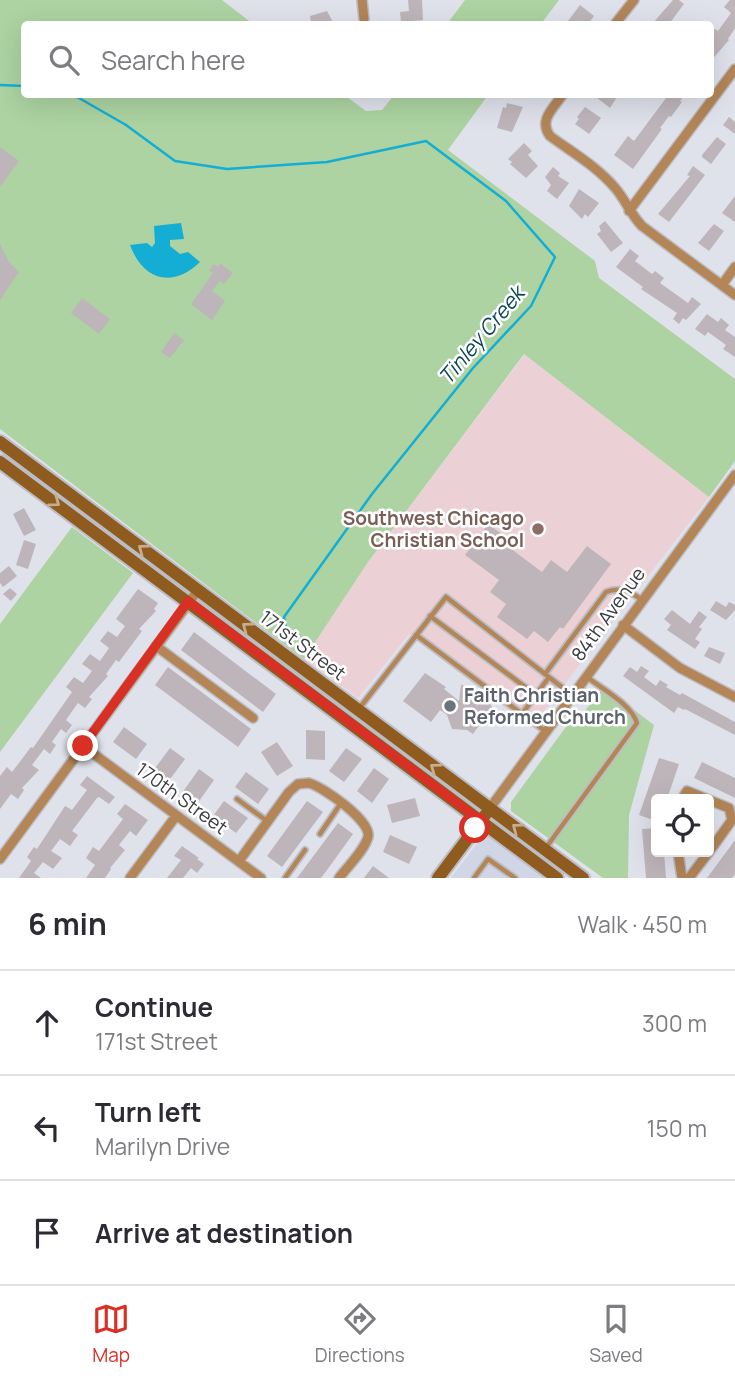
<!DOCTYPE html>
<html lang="en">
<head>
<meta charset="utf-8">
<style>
	:root { --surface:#fff; --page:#f7f7f7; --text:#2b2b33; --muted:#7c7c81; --line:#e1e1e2; --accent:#d93025 }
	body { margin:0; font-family:Manrope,sans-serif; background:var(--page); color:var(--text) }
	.controls { position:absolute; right:21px; bottom:21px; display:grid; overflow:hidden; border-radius:7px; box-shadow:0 7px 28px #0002 }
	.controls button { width:63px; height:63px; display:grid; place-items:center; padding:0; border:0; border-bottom:2px solid var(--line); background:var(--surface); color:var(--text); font:35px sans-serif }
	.stop { position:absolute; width:21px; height:21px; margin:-16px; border:5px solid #d93025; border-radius:50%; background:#fff }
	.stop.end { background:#d93025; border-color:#fff; box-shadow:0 2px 7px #0008 }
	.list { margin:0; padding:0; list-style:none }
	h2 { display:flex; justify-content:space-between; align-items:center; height:91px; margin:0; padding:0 28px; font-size:30px }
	h2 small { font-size:23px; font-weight:400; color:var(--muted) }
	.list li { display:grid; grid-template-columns:46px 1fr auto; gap:21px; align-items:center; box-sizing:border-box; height:105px; padding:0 28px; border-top:2px solid var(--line) }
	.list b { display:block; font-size:26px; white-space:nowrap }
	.list p { margin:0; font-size:23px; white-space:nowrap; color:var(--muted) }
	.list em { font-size:23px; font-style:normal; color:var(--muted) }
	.icon { flex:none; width:38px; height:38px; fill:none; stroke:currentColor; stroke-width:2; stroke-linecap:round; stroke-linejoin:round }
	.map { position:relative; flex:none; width:735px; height:878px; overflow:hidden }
	.search { position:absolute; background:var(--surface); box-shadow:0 7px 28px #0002; left:21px; right:21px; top:21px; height:77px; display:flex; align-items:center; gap:18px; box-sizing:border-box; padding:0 24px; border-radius:7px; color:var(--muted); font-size:26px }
	.sheet { height:406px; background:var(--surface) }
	nav { display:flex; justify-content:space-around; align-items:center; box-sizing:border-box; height:98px; border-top:2px solid var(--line); background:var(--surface); font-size:19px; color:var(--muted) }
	nav a { display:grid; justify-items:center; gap:4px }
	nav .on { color:var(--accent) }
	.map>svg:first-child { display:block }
</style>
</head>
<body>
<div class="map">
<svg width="735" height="878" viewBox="0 0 735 878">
	<rect width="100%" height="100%" fill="#dfe2eb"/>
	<path fill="#d0d6e6" d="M494 835 552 878H451L482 837Z"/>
	<path fill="#ebd1d5" d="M525 354 709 497 531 728 409 634 358 698 304 659 368 562Z"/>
	<path fill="#acd3a1" d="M0 0H222L253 24H24V94L344 95 366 111 382 110 394 95H488L448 150 595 261 599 278 735 379V461L709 497 524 354 368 562 304 659 0 429Z
		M465 0H559L541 24H447Z
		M72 527 133 573 0 752V624Z
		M604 687 654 725 629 815 628 878H603L511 811V802L571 720 576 722Z"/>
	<path fill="#14aed4" d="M181 223 184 239 170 240V246L180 254 188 252 200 262C172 289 143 280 130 245L147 243 152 247 155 243 154 226Z"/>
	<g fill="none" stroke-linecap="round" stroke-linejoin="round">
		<path stroke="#14aed4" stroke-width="2.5" d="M0 85 24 86
			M72 94 126 125 175 161 227 169 327 162 426 141 506 201 555 257 531 306 473 368 372 494 284 617 288 640"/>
	</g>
	<path fill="#beb5ba" d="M408 0H422L423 20 401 22 400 12 409 11Z
		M673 0H679L684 4 669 24H652Z
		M730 0H735V28L728 39 729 40 710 62V26L718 31 731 13 724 7Z
		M580 5 594 16 588 24H573L568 21Z
		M327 11 334 24H311L310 16Z
		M592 94H619L610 108Z
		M669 94H685L680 101 682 102 671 117 669 116 660 128 662 129 633 169 614 155 628 136 634 141Z
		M507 103 523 107 512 132 497 128 503 107 506 108Z
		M585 107 601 118 589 134 575 124 579 119 577 117Z
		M729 117 735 122V134L723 125Z
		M717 137 726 144 711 164 702 157V155Z
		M524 143 532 151 528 155 538 166 526 178 510 164 512 162 508 159Z
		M0 147 19 161 0 187Z
		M693 166 705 175 669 222 658 214 690 176 687 175Z
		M553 167 560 173 558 176 569 183 557 199 547 191 551 185 545 177Z
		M579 189 599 203 588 217 585 214 582 219 569 206Z
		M735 196V222L722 213Z
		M605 221 623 243 611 252 597 234 601 231 599 226Z
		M714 224 724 231 709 251 698 243Z
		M0 244 9 262 19 272 0 300Z
		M630 249 639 256 635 261 652 274 655 271 664 278 660 283 688 303 692 297 701 304 686 320 683 318 679 324 673 319 677 313 641 289 643 287 616 267Z
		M220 263 233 273 224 284 220 281 212 291 225 301 212 320 191 304 213 273 209 270 214 264 218 267Z
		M82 298 110 319 99 334 71 313Z
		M707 314 718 322 721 318 729 325 725 330 735 337V357L723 349 726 345 708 332 705 336 695 329Z
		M174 333 184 340 170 358 161 352Z
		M24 508 36 530 24 536 13 514Z
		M488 524 514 543 510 548 542 572 551 560 567 572 587 546 611 564 563 629 560 627 548 642 534 631 527 639 497 617 506 604 490 592 499 580 465 555Z
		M24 540 36 544 28 569 16 565Z
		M9 566 17 576 3 587 0 583V573Z
		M10 588 17 594 11 601 3 594Z
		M138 589 158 603 154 609 156 611 139 629 142 631 119 662 116 660 106 674 108 676 89 697 92 699 85 708 78 703 66 720 72 725 66 733 61 729 52 742 56 745 50 754 44 749 32 765 39 770 22 788 24 790 18 799 11 794 0 809V776L7 767 12 772 31 747 33 748 72 692 66 687 74 677 83 683 92 671 82 664 90 654 100 661 109 648 100 641 108 631 117 637 125 626 116 619Z
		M716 601 726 607 729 602 735 605V610L726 620 710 610Z
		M672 610 690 624 699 611 707 617 699 627 702 629 695 639 700 642 695 649 667 630 671 625 664 619Z
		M194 632 276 694 263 712 181 650Z
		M709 647 725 653 720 664 704 656Z
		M641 666 649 671 644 677 656 686 660 680 668 685 666 687 680 695 682 693 735 722V735L685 709 684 710 678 707 674 713 623 676 630 667 637 672Z
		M168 667 251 729 238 747 155 685Z
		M425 673 446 687 444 689 459 701 461 685 469 686 467 702 486 694 496 717 480 724 473 734 467 730 452 729 447 715 440 710 431 722 403 701Z
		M124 727 147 744 136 759 113 742Z
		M306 730 325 731V760L306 759Z
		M277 742 293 766 277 776 261 752Z
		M170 748 185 759 168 782 153 771Z
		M346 748 362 759 344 782 329 771Z
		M659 758 679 764 667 799H656V821L639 815Z
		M702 762 735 778V798L694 778Z
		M374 768 389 779 372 803 357 791Z
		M199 769 214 780 197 804 182 793Z
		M246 772 269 789 258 804 235 787Z
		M87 776 115 797 109 804 99 797 97 798 72 831 78 835 70 846 60 839 51 851 62 858 53 869 43 862 34 873 41 878H19L31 861 27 857 34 847 37 849 65 806 72 810 87 790 80 785Z
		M415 798 420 816 392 823 387 805Z
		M224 801 248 818 236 833 213 816Z
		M307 801 323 812 282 867 267 856Z
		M125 804 148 820 136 836 130 831 119 845 125 850 110 868 111 869 105 878H86L95 865 86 858 93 847 99 851 123 819 117 814Z
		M338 823 353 834 330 866 321 878H297Z
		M656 828V852H664L666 878H646L642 829Z
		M390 835 417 847 409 864 383 852Z
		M735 840V874L732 878H707Z
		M182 846 199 858 197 859 204 864 197 873 191 868 183 878H167L181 860 174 856Z
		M373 866 389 878H364Z"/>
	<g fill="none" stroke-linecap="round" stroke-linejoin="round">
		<g stroke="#bbbdc5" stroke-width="8">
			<path id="lane" d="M430 616 536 695
				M416 635 545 731
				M545 674 606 592C620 587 630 591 642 600
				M358 710 446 597 572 695
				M522 714 549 677
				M237 799 267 821
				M320 834 341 803
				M545 849 637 723C631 704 602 689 587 677
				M285 878 305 850
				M474 878 488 859 515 878"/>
		</g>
		<g stroke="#bbbdc5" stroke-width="12">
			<path id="street" d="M362 0 364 19
				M615 24 634 0
				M563 94C554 108 538 120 550 136 573 153 598 167 616 189 626 201 631 215 642 226L735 295
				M629 211 735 69
				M722 285 735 267
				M623 625 680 668 735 697
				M156 646 253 718
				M83 746 261 878
				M682 799 687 791 707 799
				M709 800 729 808 732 820 709 852
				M490 808 735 475
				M678 852 682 878
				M0 859 198 590
				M239 861 289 792 298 784 309 783C323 787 372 821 368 837 364 851 348 866 339 878
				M130 878 176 816
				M689 878 709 852"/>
		</g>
		<g stroke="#bbbdc5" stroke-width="16">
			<path id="secondary" d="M0 442 583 878
				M0 462 557 878
				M438 878 486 814"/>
		</g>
		<use href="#lane" stroke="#b38557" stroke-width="4.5"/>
		<use href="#street" stroke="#b38557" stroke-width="9"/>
		<use href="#secondary" stroke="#8f5b1e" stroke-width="12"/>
	</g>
	<defs><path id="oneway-chevron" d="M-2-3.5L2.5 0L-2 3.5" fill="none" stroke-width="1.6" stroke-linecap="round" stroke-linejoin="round" transform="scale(1.75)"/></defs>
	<g stroke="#c7ad8e">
		<use href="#oneway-chevron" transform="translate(55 502) rotate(36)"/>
		<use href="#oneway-chevron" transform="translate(143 549) rotate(-143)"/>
		<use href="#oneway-chevron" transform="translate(247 627) rotate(-143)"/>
		<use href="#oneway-chevron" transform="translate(435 768) rotate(-144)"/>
		<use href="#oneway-chevron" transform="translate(517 828) rotate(-143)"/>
	</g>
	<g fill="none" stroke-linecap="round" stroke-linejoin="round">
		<path stroke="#d93025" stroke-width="9" d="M83 746 188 601 481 821 475 828"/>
	</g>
	<circle fill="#8d6e63" stroke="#fff" stroke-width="2.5" cx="538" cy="529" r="7"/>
	<circle fill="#6b7280" stroke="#fff" stroke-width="2.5" cx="450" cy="706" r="7"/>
	<g text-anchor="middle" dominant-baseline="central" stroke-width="5" stroke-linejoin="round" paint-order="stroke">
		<g font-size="19" font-weight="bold" fill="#785e54" stroke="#fff" text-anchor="end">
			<text x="524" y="518">Southwest Chicago<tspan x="524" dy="22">Christian School</tspan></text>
		</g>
		<g font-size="19" fill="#3b3c40" stroke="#fff">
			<text transform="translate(608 614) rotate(-54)">84th Avenue</text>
			<text transform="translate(303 645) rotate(37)">171st Street</text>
			<text transform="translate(182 798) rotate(36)">170th Street</text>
		</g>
		<g font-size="19" font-weight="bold" fill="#5b616d" stroke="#fff" text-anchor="start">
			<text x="464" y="695">Faith Christian<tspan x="464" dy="22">Reformed Church</tspan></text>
		</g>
		<g font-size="21" font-style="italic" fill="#0b4656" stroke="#fff">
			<text transform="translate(481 335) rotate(-50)">Tinley Creek</text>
		</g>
	</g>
</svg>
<div class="controls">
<button><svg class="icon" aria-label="locate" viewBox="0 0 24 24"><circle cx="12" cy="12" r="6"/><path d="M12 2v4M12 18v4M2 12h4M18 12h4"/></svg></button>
</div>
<div class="stop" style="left:475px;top:828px"></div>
<div class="stop end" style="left:83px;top:746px"></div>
<div class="search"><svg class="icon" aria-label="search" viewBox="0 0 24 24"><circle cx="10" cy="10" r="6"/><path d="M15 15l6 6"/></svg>Search here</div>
</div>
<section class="sheet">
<h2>6 min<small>Walk · 450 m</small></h2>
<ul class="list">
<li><svg class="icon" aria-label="ahead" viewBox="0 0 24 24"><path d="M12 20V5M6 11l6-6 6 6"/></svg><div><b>Continue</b><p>171st Street</p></div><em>300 m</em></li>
<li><svg class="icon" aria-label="left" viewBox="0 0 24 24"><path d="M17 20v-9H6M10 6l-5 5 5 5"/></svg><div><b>Turn left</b><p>Marilyn Drive</p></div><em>150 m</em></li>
<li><svg class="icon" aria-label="arrive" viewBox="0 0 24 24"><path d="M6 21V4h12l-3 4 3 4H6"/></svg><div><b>Arrive at destination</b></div></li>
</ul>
</section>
<nav>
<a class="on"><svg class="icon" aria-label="map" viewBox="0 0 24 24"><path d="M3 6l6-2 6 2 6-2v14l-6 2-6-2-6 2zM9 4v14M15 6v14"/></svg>Map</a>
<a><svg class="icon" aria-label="directions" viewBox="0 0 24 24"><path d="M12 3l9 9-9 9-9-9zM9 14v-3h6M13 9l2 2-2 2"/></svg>Directions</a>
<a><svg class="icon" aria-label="saved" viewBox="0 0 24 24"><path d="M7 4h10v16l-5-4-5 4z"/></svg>Saved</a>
</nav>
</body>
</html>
